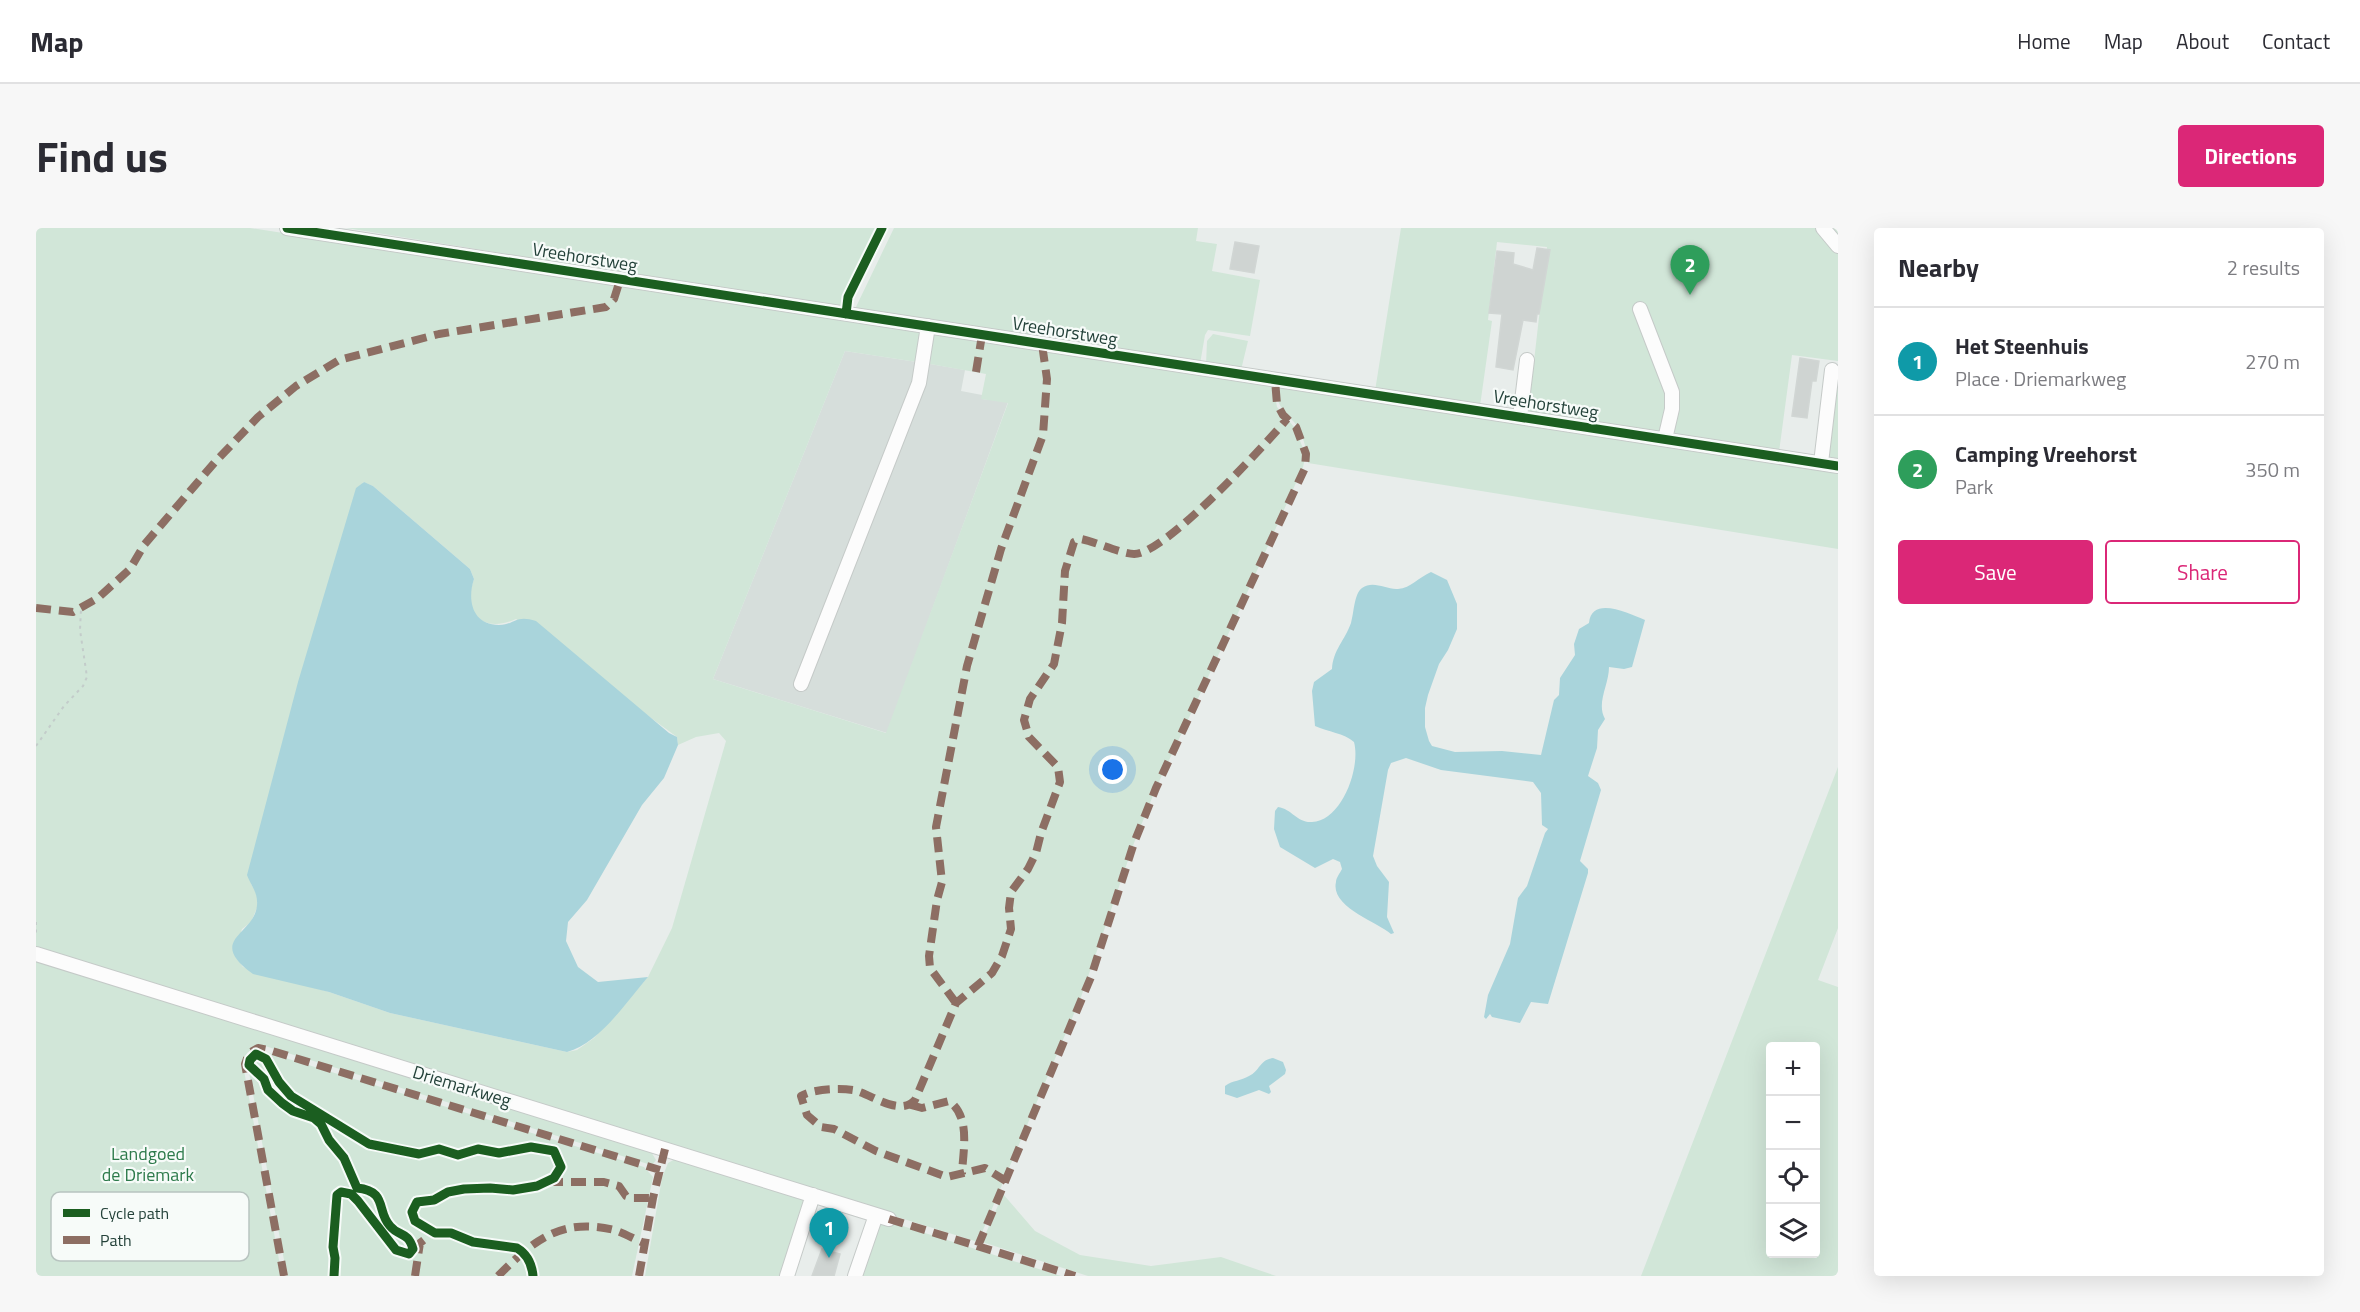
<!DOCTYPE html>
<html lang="en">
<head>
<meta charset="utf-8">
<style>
	:root { --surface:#fff; --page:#f7f7f7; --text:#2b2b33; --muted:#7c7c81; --line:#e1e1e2; --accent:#db2777 }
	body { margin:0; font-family:"Titillium Web",sans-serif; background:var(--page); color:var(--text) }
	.controls { position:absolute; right:18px; bottom:18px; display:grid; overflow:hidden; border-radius:6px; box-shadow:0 6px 24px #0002 }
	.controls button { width:54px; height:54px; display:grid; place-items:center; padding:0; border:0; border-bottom:2px solid var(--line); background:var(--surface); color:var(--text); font:30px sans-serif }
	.you { position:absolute; left:1077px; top:542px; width:21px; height:21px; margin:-15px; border:4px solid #fff; border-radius:50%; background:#1a73e8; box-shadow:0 0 0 9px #1a73e833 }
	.badge { display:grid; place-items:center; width:39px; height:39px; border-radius:50%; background:var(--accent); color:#fff; font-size:20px; font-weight:700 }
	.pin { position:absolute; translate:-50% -50px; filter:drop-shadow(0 2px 3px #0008) }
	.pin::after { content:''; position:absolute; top:32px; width:21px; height:18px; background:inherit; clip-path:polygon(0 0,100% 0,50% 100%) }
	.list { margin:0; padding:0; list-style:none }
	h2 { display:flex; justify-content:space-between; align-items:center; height:78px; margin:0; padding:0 24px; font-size:26px }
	h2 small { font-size:20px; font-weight:400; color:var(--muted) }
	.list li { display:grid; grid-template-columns:39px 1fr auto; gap:18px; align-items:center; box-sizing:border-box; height:108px; padding:0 24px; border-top:2px solid var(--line) }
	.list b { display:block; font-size:22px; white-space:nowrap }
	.list p { margin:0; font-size:20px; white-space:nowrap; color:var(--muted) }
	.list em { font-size:20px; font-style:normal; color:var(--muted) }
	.actions { display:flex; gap:12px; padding:18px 24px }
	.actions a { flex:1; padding:14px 0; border:2px solid var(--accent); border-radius:6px; text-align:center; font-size:21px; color:var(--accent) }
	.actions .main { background:var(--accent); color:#fff }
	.icon { flex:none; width:33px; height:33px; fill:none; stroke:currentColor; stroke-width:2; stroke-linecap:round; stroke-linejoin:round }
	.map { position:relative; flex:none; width:1802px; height:1048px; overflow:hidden; border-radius:6px }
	header { display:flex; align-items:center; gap:36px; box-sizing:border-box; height:84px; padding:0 30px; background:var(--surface); border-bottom:2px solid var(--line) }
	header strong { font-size:28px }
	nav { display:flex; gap:33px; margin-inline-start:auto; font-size:21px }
	.intro { display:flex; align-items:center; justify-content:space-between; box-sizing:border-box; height:144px; padding:0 36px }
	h1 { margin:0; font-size:42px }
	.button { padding:15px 27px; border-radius:6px; background:var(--accent); color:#fff; font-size:21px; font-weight:700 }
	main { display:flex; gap:36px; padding:0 36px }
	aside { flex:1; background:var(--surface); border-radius:6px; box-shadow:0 6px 24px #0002 }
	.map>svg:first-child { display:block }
</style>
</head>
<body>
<header>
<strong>Map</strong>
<nav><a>Home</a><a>Map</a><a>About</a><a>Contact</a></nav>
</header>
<div class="intro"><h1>Find us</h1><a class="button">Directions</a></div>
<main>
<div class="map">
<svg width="1802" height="1048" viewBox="0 0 1802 1048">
	<rect width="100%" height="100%" fill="#e8edeb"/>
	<path fill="#d6dedb" d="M898 105 894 136 929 142 925 163 946 167V171L972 174 851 505 677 451 809 123 881 134Z"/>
	<path fill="#d1e6d8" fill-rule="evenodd" d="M0 0H214L886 103 881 134 809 123 677 451 850 505 972 175 945 171 950 146 894 136 898 105 1237 156 1241 179 1259 200 1268 223 1269 230 1267 239 1203 383 1120 560 1098 615 1045 769 942 1014 0 722ZM327 254 337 258 434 341 438 351C426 385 446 406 480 391L641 509 642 517 660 509 683 505 690 513 636 700 612 749 558 810 541 822 531 824 354 785 293 764 207 739 198 726 206 701 215 694 221 680V665L215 656Z
		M310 0H844L803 80Z
		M858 0H1162L1160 13 1181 16 1176 43 1224 52 1214 108 1172 102 1169 107 1164 136 818 83Z
		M1365 0H1802V133L1756 127 1743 224 1492 186 1511 19 1461 14 1452 92 1456 93 1444 178 1339 163Z
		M1177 106 1212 113 1205 142 1170 137 1171 113Z
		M1802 156V233L1792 231Z
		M1243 158 1802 243V321L1272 235C1272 224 1266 203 1258 194 1248 183 1241 178 1240 162Z
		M1802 539V700L1782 752 1802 759V1048H1605ZM1734 818H1780V1026H1734Z
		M0 730 614 922 620 932 617 936H612L229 818 219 819 211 825 207 837 246 1048H0Z
		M223 822 608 939 617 949 596 1048H251L212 839 214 828Z
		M641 930 768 971 770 975 745 1048H609L626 950 632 935Z
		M967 966 999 1003 1044 1027 1115 1038 1185 1029 1240 1048H1052L946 1014Z
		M851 993 1025 1048H825L842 998Z"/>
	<path fill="#a9d4db" d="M328 254 337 258 434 341 438 351C431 372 436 397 463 397 479 397 479 386 500 393L633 505 641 509 642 517 628 550 606 577 551 672 532 694 530 713 542 739 562 754 612 749C591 773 563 816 531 824L354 785 293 764 217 746C169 711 219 707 221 677 222 664 215 658 211 647L262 454 320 260Z
		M1395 344 1411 352 1421 376V401L1412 422 1403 436 1392 467 1389 480V499L1393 513 1396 518 1419 524 1466 523 1505 527 1518 472 1523 467 1524 450 1539 427 1538 416 1543 401 1553 395C1556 367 1593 386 1609 392L1596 439 1588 441 1573 439C1573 457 1560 475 1569 491L1562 502 1561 520 1552 548 1562 555 1565 562 1544 633 1552 641V645L1512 776 1495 774 1484 795 1456 789 1454 786 1450 791 1448 789 1452 767 1474 716 1482 670 1491 658 1509 605 1512 601 1506 597 1505 565 1497 554 1405 542 1370 530 1355 535 1352 542 1337 628 1341 638 1353 654 1351 689 1358 705 1355 706C1341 694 1294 679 1300 654 1300 650 1304 645 1306 641L1304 634 1297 631 1279 640 1244 619 1238 601 1239 583 1242 579C1256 581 1261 595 1276 594 1306 593 1325 539 1318 514 1308 505 1292 504 1279 498L1276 463 1278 454 1296 441C1297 422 1309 412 1315 395 1318 385 1318 366 1326 360 1338 352 1350 362 1362 361 1375 360 1383 349 1395 344Z
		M1237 830 1247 834 1250 842 1249 846 1233 858 1235 864 1233 866 1223 862 1201 870 1189 866V858C1197 852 1205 853 1213 848 1224 843 1223 832 1237 830Z"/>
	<path fill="#cfd4d2" stroke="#d1d6d4" stroke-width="1.5" d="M1199 14 1223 18 1218 45 1194 41Z
		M1501 20 1514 22 1503 86H1501L1500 94 1487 92 1477 142 1460 139 1466 86 1453 85 1461 23 1478 25 1477 36 1497 42Z
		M1764 130 1783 133 1780 153H1776L1771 190 1756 188Z
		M786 1021 804 1026 798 1048H776Z"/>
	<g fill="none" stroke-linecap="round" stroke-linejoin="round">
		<g stroke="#c5cac8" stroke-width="16">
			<path id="minor" d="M251 0 1802 238
				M1787 0 1802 18
				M1604 81 1636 164V181L1629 211
				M1484 189 1491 132
				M1785 235 1796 142
				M765 456 883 155 892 98
				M0 726 853 991
				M751 1048 777 967
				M819 1048 840 987"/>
		</g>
		<path stroke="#c3ccca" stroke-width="2" stroke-dasharray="3 4.5" stroke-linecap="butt" d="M0 518 28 478 47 458 51 449 44 402 45 381
			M0 694V709"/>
		<use href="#minor" stroke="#fcfcfc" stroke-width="14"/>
		<path stroke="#8d6e63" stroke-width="8" stroke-dasharray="15 8" stroke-linecap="butt" d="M940 144 946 107
			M0 380 37 384 62 370 94 341 108 317 179 234 222 189 260 158 303 132 403 106 570 79 578 71 584 52
			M920 775 894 740 893 728 901 672 906 654 900 599 931 438 965 321 1007 207 1011 151 1006 116
			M875 877 886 880 913 873C935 889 927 922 926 946
			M970 953 949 940 911 949 840 923 798 901 785 899 771 887 765 868C777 861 803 860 817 862 836 866 863 889 879 872L920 775 956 745 966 728 975 701 973 680 975 664 992 641 1000 625 1005 605 1024 554 1022 539 993 509 988 492 994 471 1018 436 1026 395 1029 343 1038 314 1045 311C1060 314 1086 326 1098 326 1128 327 1229 217 1251 191
			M512 954H568L583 958 590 968 596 970H617
			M853 991 1039 1048
			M942 1018 1055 749 1098 615 1120 560 1269 240 1270 226 1260 199 1247 187 1241 176 1239 152
			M248 1048 209 836 213 825 222 820 233 822 624 942
			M379 1048 384 1015 397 1005
			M462 1048C497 1013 525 989 578 1002 588 1005 598 1011 608 1015
			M603 1048 617 970 629 921"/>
		<g stroke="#f7fbf9" stroke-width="13">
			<path id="cycleway" d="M251 0 1802 238
				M810 86 812 69 846 0
				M298 1048 299 1030 297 1019 301 967 305 964 315 966 322 973 360 1022 373 1026 377 1021C372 1003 363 1009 354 998 340 983 352 963 321 960L308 930 293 912 285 896 278 890 257 883 246 875 232 862 228 851 213 837 214 832 220 826 230 831 243 854 255 868 333 916 383 926 403 921 422 927 442 921 463 925 495 919 518 923 525 939 518 950 501 958 477 962 454 960 428 961 412 964 398 972 381 974 376 984 379 993 399 1005H415L437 1014 481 1020C491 1026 496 1037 497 1048"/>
		</g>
		<use href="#cycleway" stroke="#1b5e20" stroke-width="9"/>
	</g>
	<g text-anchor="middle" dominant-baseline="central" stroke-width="4.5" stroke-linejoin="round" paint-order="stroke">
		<g font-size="18" fill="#24423a" stroke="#f7fbf9">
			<text transform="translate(549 29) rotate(9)">Vreehorstweg</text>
			<text transform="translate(1029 103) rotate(9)">Vreehorstweg</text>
			<text transform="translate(1510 176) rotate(9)">Vreehorstweg</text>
			<text transform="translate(426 858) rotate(17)">Driemarkweg</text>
		</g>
		<g font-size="18" fill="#2d7a4b" stroke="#f7fbf9">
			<text x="112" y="925">Landgoed<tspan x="112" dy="21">de Driemark</tspan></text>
		</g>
	</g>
	<rect x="15" y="964" width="198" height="69" rx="9" fill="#f7fbf9" stroke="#b8c4c0" stroke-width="1.5"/>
	<rect x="27" y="981" width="27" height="8" fill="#1b5e20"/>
	<rect x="27" y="1008" width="27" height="8" fill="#8d6e63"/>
	<g font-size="16" fill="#24423a">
		<text x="64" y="991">Cycle path</text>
		<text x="64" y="1018">Path</text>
	</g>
</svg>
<div class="controls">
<button>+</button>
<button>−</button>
<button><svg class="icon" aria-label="locate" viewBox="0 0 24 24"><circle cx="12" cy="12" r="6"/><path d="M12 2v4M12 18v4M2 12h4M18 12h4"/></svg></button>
<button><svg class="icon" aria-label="layers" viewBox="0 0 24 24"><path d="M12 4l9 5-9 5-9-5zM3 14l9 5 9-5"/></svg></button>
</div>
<div class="you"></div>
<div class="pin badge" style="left:793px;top:1030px;background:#0f9aa8">1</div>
<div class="pin badge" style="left:1654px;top:67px;background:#2e9e5b">2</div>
</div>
<aside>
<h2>Nearby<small>2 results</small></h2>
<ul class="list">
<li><span class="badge" style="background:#0f9aa8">1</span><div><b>Het Steenhuis</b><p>Place · Driemarkweg</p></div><em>270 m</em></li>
<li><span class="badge" style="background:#2e9e5b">2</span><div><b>Camping Vreehorst</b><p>Park</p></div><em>350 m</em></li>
</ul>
<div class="actions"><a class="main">Save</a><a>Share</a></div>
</aside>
</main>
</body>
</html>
